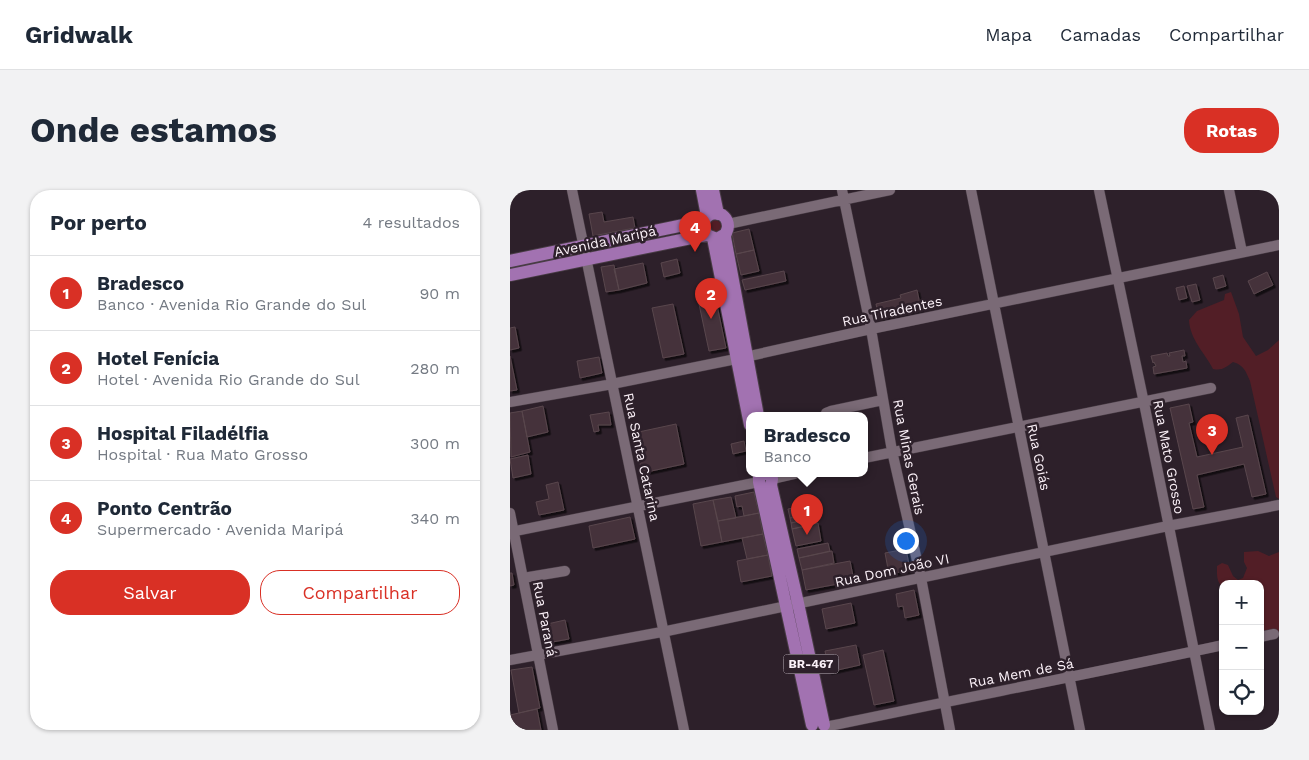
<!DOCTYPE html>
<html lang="pt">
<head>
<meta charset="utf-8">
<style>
	:root { --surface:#fff; --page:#f2f2f3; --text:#1f2937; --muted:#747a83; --line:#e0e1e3; --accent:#d93025 }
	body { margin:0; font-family:"Work Sans",sans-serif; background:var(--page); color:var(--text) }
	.controls { position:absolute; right:15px; bottom:15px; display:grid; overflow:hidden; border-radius:10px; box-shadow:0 1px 4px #0004 }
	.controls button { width:45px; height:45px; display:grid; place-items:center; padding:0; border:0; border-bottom:1px solid var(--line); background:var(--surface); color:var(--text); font:25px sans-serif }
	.you { position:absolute; left:395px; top:350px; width:18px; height:18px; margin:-12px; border:4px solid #fff; border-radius:50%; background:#1a73e8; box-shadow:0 0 0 8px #1a73e833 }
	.badge { display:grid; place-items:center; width:32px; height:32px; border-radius:50%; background:var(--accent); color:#fff; font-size:16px; font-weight:700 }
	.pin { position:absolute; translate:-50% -41px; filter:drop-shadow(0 1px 2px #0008) }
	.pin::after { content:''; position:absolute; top:26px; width:18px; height:15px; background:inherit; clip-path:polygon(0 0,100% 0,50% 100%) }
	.popup { position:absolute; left:236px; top:222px; width:122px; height:65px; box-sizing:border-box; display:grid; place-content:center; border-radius:10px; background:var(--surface); filter:drop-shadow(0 1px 4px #0005); font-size:16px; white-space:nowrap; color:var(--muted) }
	.popup b { font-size:19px; color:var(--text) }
	.popup::after { content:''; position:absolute; left:50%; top:100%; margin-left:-10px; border:10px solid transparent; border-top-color:var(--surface) }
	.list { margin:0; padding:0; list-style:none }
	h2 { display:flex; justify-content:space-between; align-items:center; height:65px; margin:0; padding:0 20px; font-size:21px }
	h2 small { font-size:16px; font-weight:400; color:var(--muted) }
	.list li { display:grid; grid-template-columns:32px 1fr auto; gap:15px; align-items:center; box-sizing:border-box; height:75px; padding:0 20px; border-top:1px solid var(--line) }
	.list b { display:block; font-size:19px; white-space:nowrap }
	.list p { margin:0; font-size:16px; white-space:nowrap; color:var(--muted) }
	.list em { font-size:16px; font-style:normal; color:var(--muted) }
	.actions { display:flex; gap:10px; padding:15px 20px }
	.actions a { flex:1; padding:11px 0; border:1px solid var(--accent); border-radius:20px; text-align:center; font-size:18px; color:var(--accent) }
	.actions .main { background:var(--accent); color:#fff }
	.icon { flex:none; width:28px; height:28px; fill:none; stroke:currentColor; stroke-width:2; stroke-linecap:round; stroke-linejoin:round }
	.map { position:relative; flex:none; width:769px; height:540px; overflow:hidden; border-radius:20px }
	header { display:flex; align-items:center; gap:30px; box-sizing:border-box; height:70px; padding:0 25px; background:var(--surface); border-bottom:1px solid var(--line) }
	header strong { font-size:24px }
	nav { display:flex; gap:28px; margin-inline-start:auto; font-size:18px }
	.intro { display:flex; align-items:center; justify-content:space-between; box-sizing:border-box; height:120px; padding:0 30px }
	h1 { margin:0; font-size:35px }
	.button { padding:12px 22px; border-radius:20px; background:var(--accent); color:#fff; font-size:18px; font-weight:700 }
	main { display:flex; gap:30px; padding:0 30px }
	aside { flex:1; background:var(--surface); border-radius:20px; box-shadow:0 1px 4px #0004 }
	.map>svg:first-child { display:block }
</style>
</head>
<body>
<header>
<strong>Gridwalk</strong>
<nav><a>Mapa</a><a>Camadas</a><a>Compartilhar</a></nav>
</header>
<div class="intro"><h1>Onde estamos</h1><a class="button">Rotas</a></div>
<main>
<aside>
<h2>Por perto<small>4 resultados</small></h2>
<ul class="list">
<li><span class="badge">1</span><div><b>Bradesco</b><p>Banco · Avenida Rio Grande do Sul</p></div><em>90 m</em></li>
<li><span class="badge">2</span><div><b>Hotel Fenícia</b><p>Hotel · Avenida Rio Grande do Sul</p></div><em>280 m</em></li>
<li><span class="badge">3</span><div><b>Hospital Filadélfia</b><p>Hospital · Rua Mato Grosso</p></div><em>300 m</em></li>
<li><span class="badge">4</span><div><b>Ponto Centrão</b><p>Supermercado · Avenida Maripá</p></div><em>340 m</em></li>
</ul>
<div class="actions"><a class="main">Salvar</a><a>Compartilhar</a></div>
</aside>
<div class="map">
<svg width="769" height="540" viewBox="0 0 769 540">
	<defs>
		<filter id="shadow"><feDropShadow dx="2.5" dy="2.5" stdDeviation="0" flood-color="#0009"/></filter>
	</defs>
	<rect width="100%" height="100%" fill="#2d202a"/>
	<path fill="#521e26" d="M199 36a6 6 0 1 1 12 0a6 6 0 1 1-12 0Z
		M721 102 729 124 733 147 746 166 758 160 769 150V309L766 307 740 191C736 182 734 175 723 172 716 177 712 181 703 179 695 163 680 150 679 130L687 121 714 110 715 104Z
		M748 361 759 366 769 362V442L750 444V394H713V397C706 392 707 384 707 376L712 373 718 375 723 386 728 390 733 388 737 378 734 372V362Z"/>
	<path fill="#45333a" stroke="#59464d" filter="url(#shadow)" d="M92 22 94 32 123 27 125 38 83 46 79 24Z
		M239 39 244 60 226 64 222 43Z
		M244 60 249 81 231 85 226 64Z
		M167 69 170 83 154 87 151 73Z
		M133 73 137 93 109 100 104 79Z
		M104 75 109 100 96 102 91 77Z
		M274 81 276 91 235 100 232 90Z
		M757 82 763 95 744 104 738 91Z
		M713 85 716 96 706 99 703 88Z
		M686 94 690 110 682 112 677 96Z
		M203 96 216 158 199 161 186 100Z
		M674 96 677 108 669 110 666 98Z
		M407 100 411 119 369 128 366 114 391 108 390 105Z
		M163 114 174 164 153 168 142 118Z
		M5 137 9 158 0 160V138Z
		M674 160 675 166H672L673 172 676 171 677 178 644 184 643 177 646 176 644 172 643 173 641 166 657 163 658 166H660L659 163Z
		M0 166 7 200 0 201Z
		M89 167 92 183 70 188 67 171Z
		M679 214 683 232 679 233 687 267 733 257 726 228 738 225 756 304 742 307 734 274 687 285 694 317 683 319 660 218Z
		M33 216 38 242 17 247 12 221Z
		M12 221 20 262 1 267 0 223Z
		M99 222 101 235H88L89 241 84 242 80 225Z
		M166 234 174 274 132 283 124 243Z
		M234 251 236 261 223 264 221 254Z
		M18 265 21 284 3 288 0 269Z
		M48 292 54 320 29 325 26 312 39 309 36 295Z
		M244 302 249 323 234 326 232 316 227 317 225 306Z
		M221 307 226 328 208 331 203 310Z
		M203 310 212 352 191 356 183 314Z
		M297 315 299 324 280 328 278 319Z
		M249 323 253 344 212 352 208 331Z
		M299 324 300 329 281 333 280 328Z
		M120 327 125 349 83 358 79 336Z
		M300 329 301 335 282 339 281 333Z
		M308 333 311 351 286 356 282 339Z
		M253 344 258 365 237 369 232 348Z
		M318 353 320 361 289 368 287 359Z
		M396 359 400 380 379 384 375 363Z
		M322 361 324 373 292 380 289 368Z
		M258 365 262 386 231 392 227 371Z
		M340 371 344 391 296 400 292 380Z
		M0 383H2L4 395 0 396Z
		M404 400 409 425 395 428 393 416 388 417 386 404Z
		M341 413 345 433 316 439 312 419Z
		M55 430 59 449 37 453 33 435Z
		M346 455 350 475 319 482 315 461Z
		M373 460 384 511 364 515 353 465Z
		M22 477 30 518 9 523 1 480Z
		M27 519 31 540H0V525Z"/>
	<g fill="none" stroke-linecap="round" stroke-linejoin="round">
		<g stroke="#483c45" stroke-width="11">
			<path id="minor" d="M62 0 174 540
				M332 0 361 139 382 261 411 388 440 540
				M461 0 570 540
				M589 0 634 213 700 540
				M719 0 732 62
				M218 34 380 0
				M0 212 97 195 226 169 361 139 769 55
				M315 226 316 223 321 221 373 210
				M354 268 701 198
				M262 289 284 284
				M0 323 43 540
				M0 342 249 292
				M13 388 55 381
				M750 447 764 444
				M0 470 157 441 658 336 769 315
				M315 537C447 509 580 484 713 455"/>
		</g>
		<g stroke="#483c45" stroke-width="14">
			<path id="major" d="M192 0 197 26
				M203 0 208 24
				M214 45 207 49 197 45 193 37C194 19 217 19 218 36 218 40 215 44 215 47L248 226
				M203 48 240 235
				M0 71 193 31
				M0 85 196 45
				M249 284V292L302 535
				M256 284 260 285 262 289 261 295 288 413 314 535"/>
		</g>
		<use href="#minor" stroke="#7a6a76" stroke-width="10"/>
		<use href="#major" stroke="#a272b1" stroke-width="12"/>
	</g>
	<g text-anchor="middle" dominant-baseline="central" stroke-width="5" stroke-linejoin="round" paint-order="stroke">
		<rect fill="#2d202a" stroke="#bdb2ba" stroke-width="1" x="273.5" y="464.5" width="55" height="19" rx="4"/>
		<g font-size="12" font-weight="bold" fill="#fbf1f8">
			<text x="301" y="474">BR-467</text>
		</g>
		<g font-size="14" fill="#fbf1f8" stroke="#2d202a">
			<text transform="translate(95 51) rotate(-12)">Avenida Maripá</text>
			<text transform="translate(382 121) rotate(-12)">Rua Tiradentes</text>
			<text transform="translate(132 267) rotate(78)">Rua Santa Catarina</text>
			<text transform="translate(399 267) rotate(79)">Rua Minas Gerais</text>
			<text transform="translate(529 267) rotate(78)">Rua Goiás</text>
			<text transform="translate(659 267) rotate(79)">Rua Mato Grosso</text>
			<text transform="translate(382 380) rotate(-12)">Rua Dom João VI</text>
			<text transform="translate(35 429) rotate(79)">Rua Paraná</text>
			<text transform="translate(511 483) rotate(-11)">Rua Mem de Sá</text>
		</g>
	</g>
</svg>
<div class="controls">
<button>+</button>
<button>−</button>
<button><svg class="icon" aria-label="locate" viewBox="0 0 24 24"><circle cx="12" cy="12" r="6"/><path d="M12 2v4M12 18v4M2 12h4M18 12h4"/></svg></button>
</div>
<div class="you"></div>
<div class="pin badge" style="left:297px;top:345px">1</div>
<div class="popup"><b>Bradesco</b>Banco</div>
<div class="pin badge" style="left:201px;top:129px">2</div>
<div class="pin badge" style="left:702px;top:265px">3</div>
<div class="pin badge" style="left:185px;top:62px">4</div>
</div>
</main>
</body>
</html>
